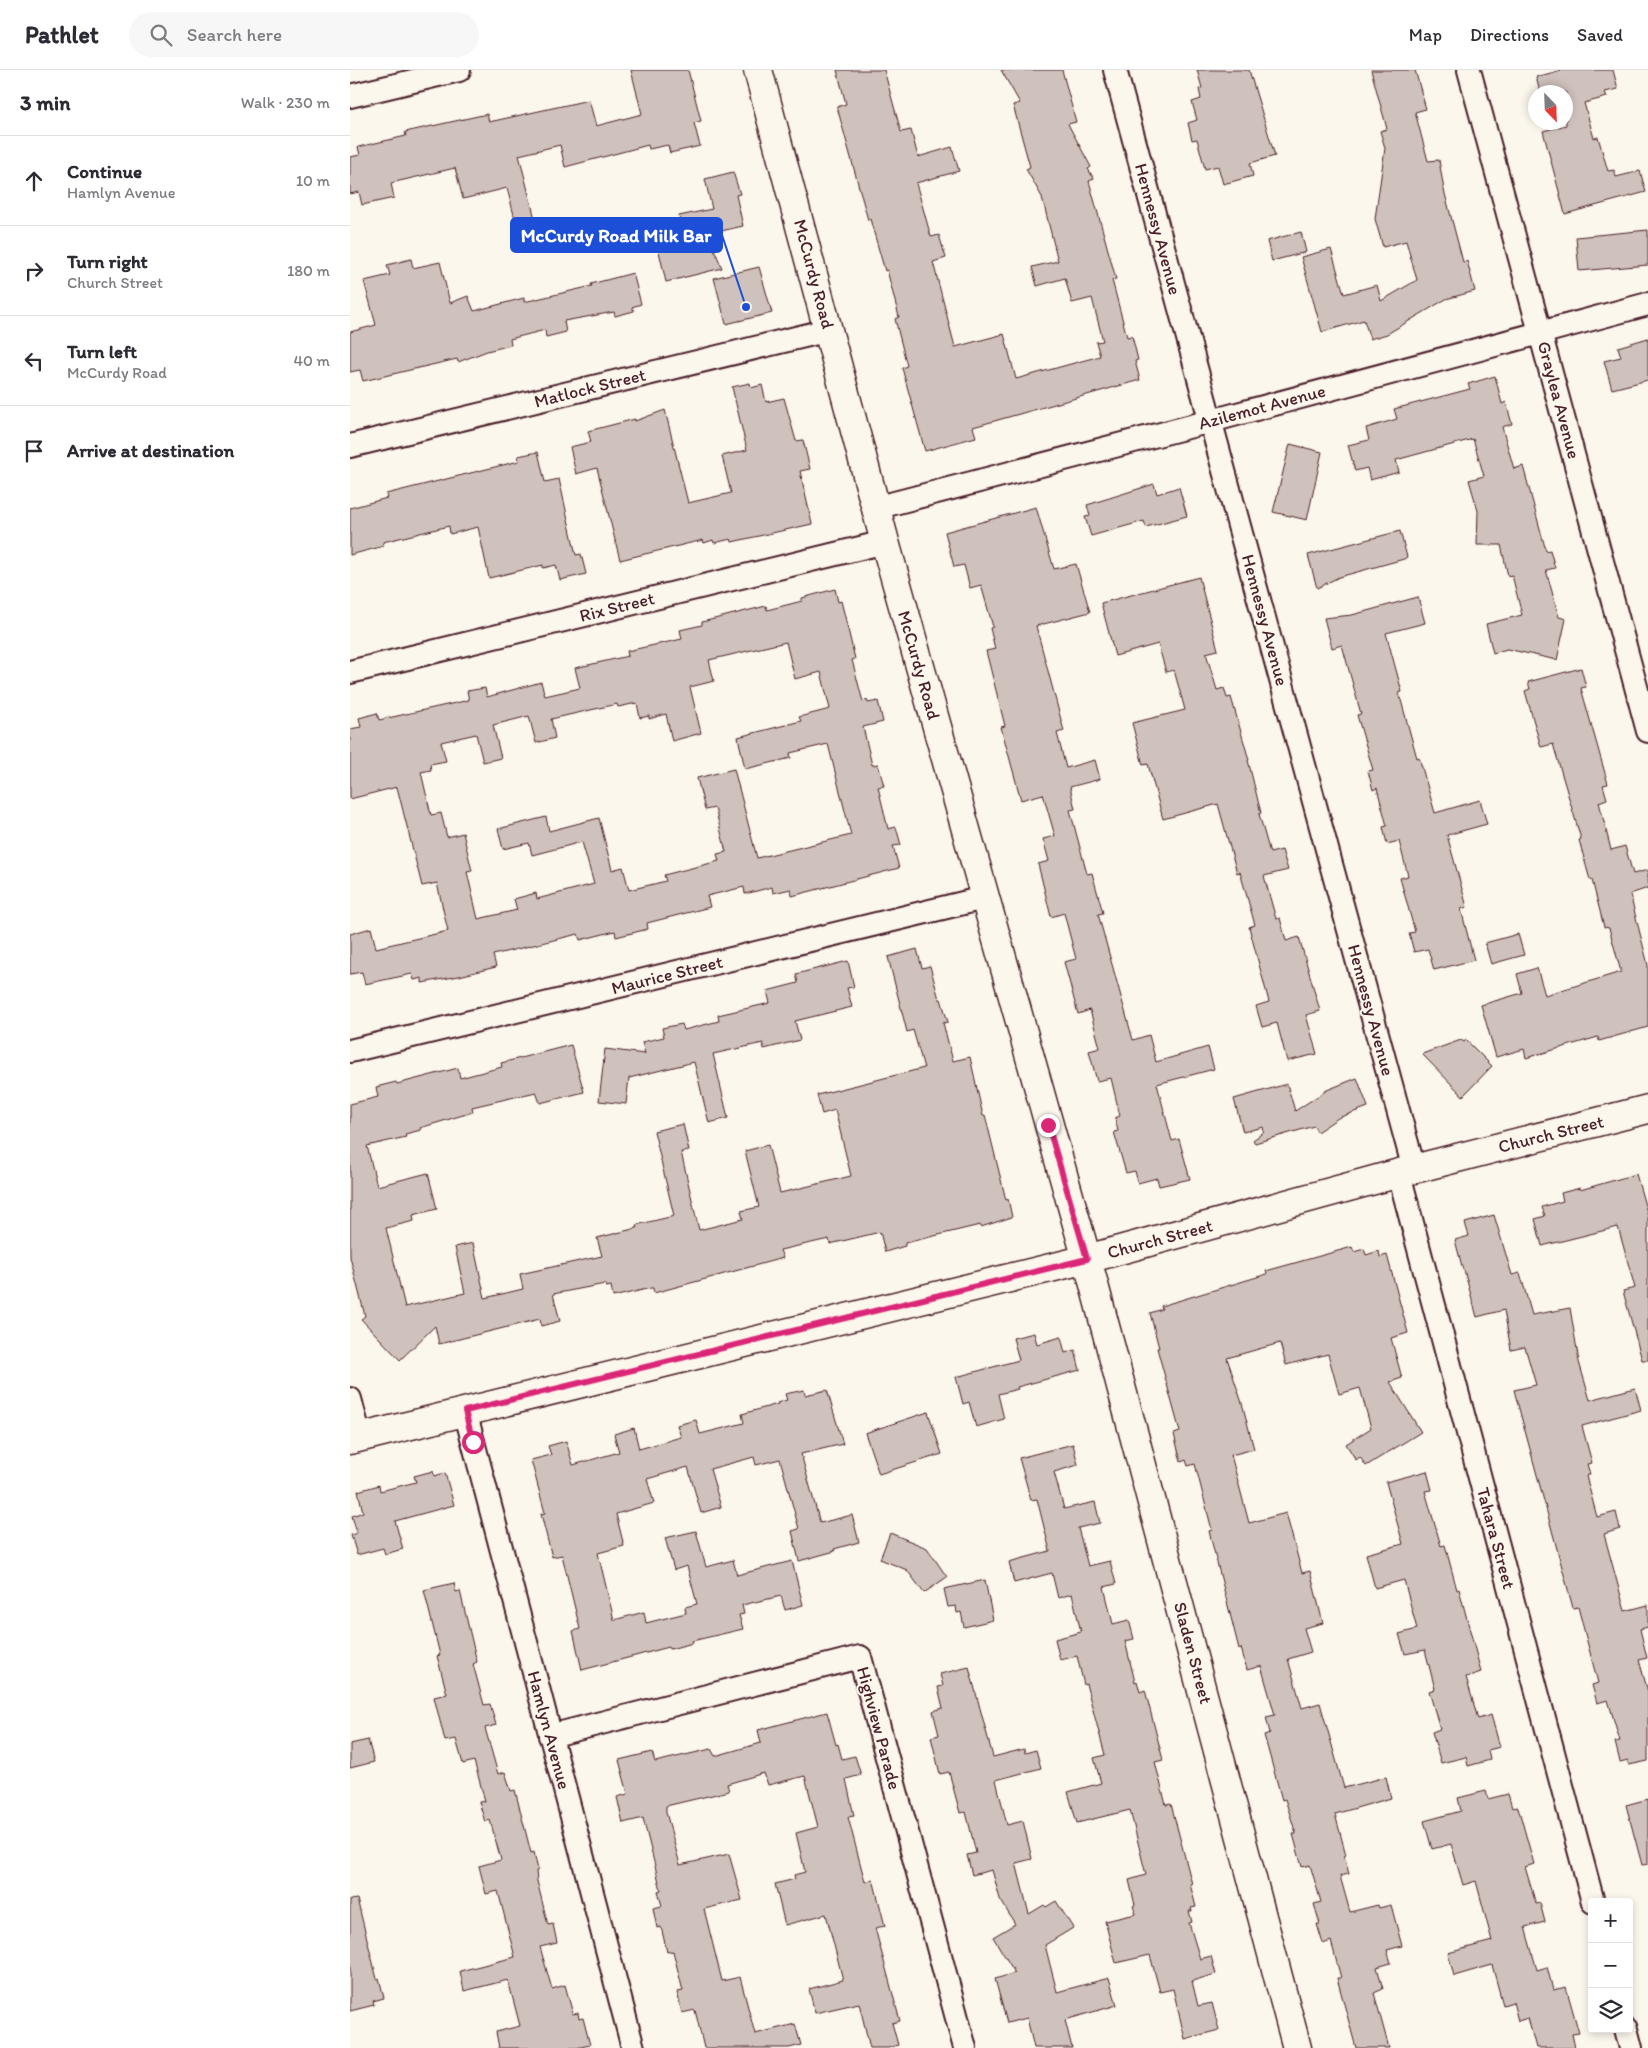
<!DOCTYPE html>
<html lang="en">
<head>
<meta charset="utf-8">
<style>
	:root { --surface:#fff; --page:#f7f7f7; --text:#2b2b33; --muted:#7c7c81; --line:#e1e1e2 }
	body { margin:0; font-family:Itim,sans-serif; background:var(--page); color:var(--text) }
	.controls { position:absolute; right:15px; bottom:15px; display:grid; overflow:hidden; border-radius:5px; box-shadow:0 2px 8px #0003 }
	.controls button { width:45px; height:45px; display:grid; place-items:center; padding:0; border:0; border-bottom:1px solid var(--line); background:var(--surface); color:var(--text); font:25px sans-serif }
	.compass { position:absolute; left:1178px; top:15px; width:45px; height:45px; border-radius:50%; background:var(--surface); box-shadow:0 2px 8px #0003; rotate:157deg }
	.stop { position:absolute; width:15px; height:15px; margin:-11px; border:4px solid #db2777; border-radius:50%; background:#fff }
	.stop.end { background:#db2777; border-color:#fff; box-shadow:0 1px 5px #0008 }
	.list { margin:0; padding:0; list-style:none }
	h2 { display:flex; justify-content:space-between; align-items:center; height:65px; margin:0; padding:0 20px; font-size:21px }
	h2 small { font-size:16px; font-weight:400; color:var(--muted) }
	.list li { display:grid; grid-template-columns:32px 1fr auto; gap:15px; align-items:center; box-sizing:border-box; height:90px; padding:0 20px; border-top:1px solid var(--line) }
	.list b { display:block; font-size:19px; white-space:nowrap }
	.list p { margin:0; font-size:16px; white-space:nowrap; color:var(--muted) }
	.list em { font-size:16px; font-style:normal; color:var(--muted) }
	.icon { flex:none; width:28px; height:28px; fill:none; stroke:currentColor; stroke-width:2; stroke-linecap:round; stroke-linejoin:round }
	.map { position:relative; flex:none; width:1298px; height:1978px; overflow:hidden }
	header { display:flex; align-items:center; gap:30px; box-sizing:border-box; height:70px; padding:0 25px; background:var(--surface); border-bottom:1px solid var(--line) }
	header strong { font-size:24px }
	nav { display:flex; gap:28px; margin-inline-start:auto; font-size:18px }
	.search { width:350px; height:45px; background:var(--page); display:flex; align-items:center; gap:12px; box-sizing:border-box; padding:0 18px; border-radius:28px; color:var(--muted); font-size:19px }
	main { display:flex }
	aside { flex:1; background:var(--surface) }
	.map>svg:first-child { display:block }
</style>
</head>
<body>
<header>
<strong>Pathlet</strong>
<div class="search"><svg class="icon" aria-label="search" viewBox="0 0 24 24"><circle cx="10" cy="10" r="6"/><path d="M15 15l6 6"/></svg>Search here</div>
<nav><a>Map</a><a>Directions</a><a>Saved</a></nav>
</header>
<main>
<aside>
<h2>3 min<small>Walk · 230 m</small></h2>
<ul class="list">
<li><svg class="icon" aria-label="ahead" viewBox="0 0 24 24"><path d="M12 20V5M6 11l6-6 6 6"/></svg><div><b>Continue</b><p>Hamlyn Avenue</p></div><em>10 m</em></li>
<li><svg class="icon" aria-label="right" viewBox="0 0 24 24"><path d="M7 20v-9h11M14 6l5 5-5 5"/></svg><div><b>Turn right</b><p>Church Street</p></div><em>180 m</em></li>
<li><svg class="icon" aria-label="left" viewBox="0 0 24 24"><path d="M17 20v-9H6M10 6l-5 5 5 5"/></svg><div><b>Turn left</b><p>McCurdy Road</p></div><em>40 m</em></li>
<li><svg class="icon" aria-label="arrive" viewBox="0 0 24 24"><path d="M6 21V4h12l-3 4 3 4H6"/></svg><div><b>Arrive at destination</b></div></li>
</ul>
</aside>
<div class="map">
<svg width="1298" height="1978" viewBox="0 0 1298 1978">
	<rect width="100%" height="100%" fill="#fbf7ec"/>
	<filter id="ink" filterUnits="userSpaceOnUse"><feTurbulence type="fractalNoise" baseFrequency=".02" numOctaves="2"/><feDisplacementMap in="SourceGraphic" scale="10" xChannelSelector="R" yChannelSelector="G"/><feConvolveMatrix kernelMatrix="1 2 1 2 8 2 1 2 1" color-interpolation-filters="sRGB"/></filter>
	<g filter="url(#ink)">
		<path fill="#cfc2bc" stroke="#4a1f2b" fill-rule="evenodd" d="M281 0H338L351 51 344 53 350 76 320 83 318 75 299 79 298 75 215 97 210 75 169 85 186 153 167 157 157 118 113 129 105 98 41 113 44 128 12 135 9 122 0 124V87L10 85 8 77 56 66 55 62 137 44 139 52 239 30 246 56 292 44Z
			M487 0H534L551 62 561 60 568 87 602 77 609 101 566 113 581 167 589 165 596 188 583 192 605 277 654 264 666 309 750 286 746 272 753 271 742 228 722 233 715 208 687 216 682 197 708 191 692 127 676 99 680 97 663 35 670 33 651 0H712L726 52 718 54 741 97 738 99 744 109 739 111 766 209 762 210 777 267 782 266 788 290 785 291 790 310 623 357 626 367 575 381 552 298 557 296 545 249 549 247 537 200 535 201 520 149 518 150 487 37 496 34Z
			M847 0H899L925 86 900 93 903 106 873 114 868 96 855 99 847 69 842 70 838 53 847 50 842 32 851 29 849 19 852 18Z
			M1021 0H1065L1076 39 1065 42 1078 91 1089 90 1094 120 1113 192 1117 191 1125 221 1096 229 1037 264 1020 269 1014 250 972 262 951 187 981 179 994 224 1027 215 1031 231 1067 210 1056 171 1033 177 1025 149 1035 78 1030 61 1037 59Z
			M1212 0H1263L1268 19 1255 22 1257 27 1234 33 1244 68 1248 67 1258 101 1264 100 1266 107 1290 101 1296 122 1215 144 1193 61 1216 55V22H1190L1186 7Z
			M383 102 390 124 386 125 393 156 358 164 372 198 316 212 308 177 335 170 329 146 362 139 355 109Z
			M1298 160V195L1229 201 1226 167Z
			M951 162 956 182 922 191 917 171Z
			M61 189 63 198 90 192 100 233 118 226 124 241 174 228V232L242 216 241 214 283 203 291 234 282 237 284 241 265 246 264 242 214 251 216 262 196 267 195 260 160 269 161 275 137 281 108 292 107 289 13 311 10 300 0 302V262L26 255 14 211 40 205 37 195Z
			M409 197 422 243 376 254 364 208Z
			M1298 268V310L1262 319 1254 291 1271 287 1268 277Z
			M1145 306 1152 334 1156 332 1162 354 1152 357 1164 399 1173 396 1196 481 1200 480 1205 498 1196 500 1209 547 1216 549 1207 590 1157 579 1143 583 1136 554 1172 545 1162 505 1158 506 1151 475H1127L1128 441 1119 410 1134 406 1123 369 1046 390 1049 402 1020 410 1017 398 1005 401 998 375 1019 370 1016 358 1047 349 1044 339 1120 319 1118 314Z
			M400 313 401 318 412 315 416 332 434 328 446 371 453 370 460 399 450 401 462 454 382 472 381 469 364 473 363 470 354 473 353 470 270 490 247 398 226 404 220 377 241 372 238 361 285 349V351L315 340 338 433 381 423 372 386 397 380 382 317Z
			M940 374 972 382 957 450 923 442Z
			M188 382 195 412 209 409 226 485 231 484 236 504 210 510 206 495 193 498V495L139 508 128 457 100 464 99 456 33 472 34 476 0 485V438L37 428 36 424 169 391 168 386Z
			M804 414 807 424 829 417 837 446 796 457 794 451 741 466 735 447 740 446 737 435Z
			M686 437 704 499 726 494 740 542 686 556 714 661 707 663 716 698 745 690 750 709 720 717 725 739 720 740 737 804 742 803 753 843 748 844 783 970 799 965 806 992 858 977 864 999 807 1014 822 1071 829 1069 840 1109 809 1116 807 1108 788 1113 785 1101 776 1103 764 1062 768 1061 765 1048 770 1046 761 1008 747 1011 739 981 750 978 740 940 728 944 714 892 726 889 714 843 701 847 688 794 699 791 693 769 705 766 693 724 671 730 651 657 655 656 636 581 645 579 640 558 643 557 631 515 620 518 614 495 604 497 595 462Z
			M1050 461 1057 487 1054 489 989 507 967 518 958 485Z
			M849 507 868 580 856 583 867 620 874 618 877 628 881 627 899 690H898L911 743 909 744 920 783 932 780 938 800 914 806 926 849 930 848 936 871 949 867 970 941 956 945 967 984 937 991 927 953 912 957 906 936 919 932 899 857 905 855 890 802 887 803 868 734 813 749 798 694 793 695 782 653 835 640 824 600 816 602 808 574 765 586 751 533Z
			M485 519 488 532 491 531 497 555 505 589 502 590 513 632 517 630 518 633 528 631 533 652 513 657 522 695 528 694 534 716 528 717 538 759 546 757 551 775 543 776 549 798 442 826 441 819 423 823 422 817 395 824 394 817 357 826 360 837 297 853 298 859 266 867 265 861 230 870 228 864 143 885 146 897 109 906 72 913V908L64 910 62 904 15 914 12 902 0 904V864L21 858 26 878 98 861 87 813 72 816 47 717 0 729V659L11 657 9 648 27 643 29 650 119 630 117 621 135 618 137 627 191 612 195 626 230 618 225 598 278 586 277 581 332 569 330 560 352 555V552L416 536 417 540 452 531V528ZM436 572 445 609 471 602 480 639 449 647 451 651 388 667 395 699 441 688 440 683 478 674 501 765 407 788 384 699 347 708 355 740 365 738 376 782 367 784 369 791 314 805 316 811 279 820 273 797 262 800 249 748 199 761 196 747 148 759 153 779 179 773 182 785 232 772 244 814 187 829 186 823 164 829 167 840 128 849 117 802 122 801 113 763 97 767 91 743 81 745 71 702 81 700 80 694 96 691 91 672 126 664 133 692 151 688 143 655 179 646 186 673 205 668 201 649 267 634 268 637 287 633 290 648 299 646V649L316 644 322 671 351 663 340 617 364 611 359 590Z
			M1068 527 1075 553 1036 563 1052 622 1049 623 1067 688 1069 687 1085 743 1130 730 1137 754 1097 765 1117 837 1111 839 1124 890 1084 900 1078 879 1064 882 1059 863 1065 862 1050 808 1058 806 1049 771 1037 774 1033 757 1037 756 1027 718 1023 720 1018 701 1023 700 1007 645 1011 644 992 575 982 578 974 548 1002 545Z
			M1231 598 1236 617 1231 618 1258 714 1253 715 1257 729 1249 732 1261 780 1275 776 1283 804 1298 800V818L1280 824 1298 895V957L1249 971 1248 967 1176 988 1174 979 1146 987 1131 935 1172 923 1167 904 1187 898 1195 925 1271 902 1259 858 1254 857 1242 810H1240L1229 770 1231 769 1203 674 1191 677 1175 621 1180 619 1178 612Z
			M1168 864 1174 885 1141 894 1135 873Z
			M567 879 572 898 580 896 589 929H591L598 952 593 953 603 991 620 987 633 1046 635 1045 656 1130 658 1129 662 1147 631 1157 630 1155 555 1173V1176L535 1182 530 1162 480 1174 479 1169 430 1180 433 1188 304 1223 303 1218H301L263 1227 261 1216 256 1217 255 1214 203 1224 210 1251 191 1256 190 1249 89 1274 85 1256 50 1290 11 1249 15 1246 0 1187V1034L28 1027 26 1017 46 1012 47 1014 108 998 110 1008 152 997 151 993 221 975 234 1022 190 1033 186 1022 122 1037 123 1042 70 1058 71 1060 55 1064 56 1067 17 1076 27 1116 78 1103 87 1139 63 1145 64 1151 36 1158 55 1237 115 1223 105 1177 123 1173 135 1228 173 1219 170 1204 252 1186 247 1168 287 1158 286 1155 324 1146 304 1061 333 1054 339 1081 331 1082 349 1160 393 1149 391 1141 409 1137 395 1081 418 1075 430 1123 501 1106 485 1040 472 1044 467 1025 574 998 563 960 557 962 538 887Z
			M498 891 504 917 497 918 502 937 445 951 450 970 414 979 413 973 363 984 378 1048 359 1053 344 992 279 1008 276 1034 249 1031 255 979 295 984 292 972 314 967 312 958 332 954 334 960 369 951 368 945 420 933 417 921 448 913 446 904Z
			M1111 970 1114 972 1116 970 1142 996 1113 1026 1072 984Z
			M1007 1008 1018 1037 988 1048 967 1062 964 1056 905 1073 903 1070 914 1062 913 1057 893 1062 884 1029 937 1014 945 1041 977 1020Z
			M1286 1104 1298 1146V1290H1292L1273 1221 1285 1218 1268 1157 1192 1176 1185 1149 1195 1146 1192 1137 1213 1131 1211 1123 1230 1118V1120Z
			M1144 1145 1162 1205 1170 1203 1182 1245 1220 1238 1229 1292 1240 1330 1285 1318 1291 1340 1232 1356 1242 1393 1237 1394 1240 1404 1236 1406 1247 1447 1266 1442 1270 1459 1254 1464 1275 1541 1298 1535V1557L1290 1559 1297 1588 1289 1590 1298 1622V1691L1279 1695 1278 1690 1270 1692 1265 1672 1270 1671 1258 1630 1247 1633 1242 1615 1248 1613 1228 1537 1223 1538 1164 1320 1186 1315 1175 1277 1161 1280 1154 1240 1127 1247 1114 1200H1113L1105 1170 1119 1166 1115 1153Z
			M1002 1177 1004 1182 1014 1179 1016 1185 1029 1181 1030 1187 1037 1185 1058 1263 1041 1268 1052 1308 1040 1312 1071 1362 1016 1396 1010 1387 1006 1390 996 1374 1021 1358 1010 1318 989 1324 978 1284 936 1295 930 1273 877 1288 892 1333 904 1379 881 1385 899 1453 936 1443 952 1503 960 1501 973 1553 954 1558 961 1582 938 1589 952 1638 970 1633 994 1718 1036 1707 1041 1728 985 1744 996 1785 994 1786 999 1804 990 1806 1000 1842 1028 1835 1029 1838 1041 1835 1052 1876 1037 1880 1041 1893 1027 1897 1033 1919 1024 1923 1039 1978H1006L987 1908H991L981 1871 973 1874 967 1854H970L964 1834 971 1832 960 1795 952 1797 943 1764H946L935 1729 932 1730 914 1665 920 1663 916 1647 925 1645 911 1596 897 1600 891 1578 889 1579 859 1461 862 1460 845 1394 838 1396 836 1390 831 1392 824 1364 830 1362 807 1278H809L800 1243 812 1239 811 1236 917 1204 916 1201Z
			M684 1263 687 1274 711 1267 715 1283 725 1280 730 1300 667 1317 668 1319 648 1324 654 1349 626 1357 619 1332 613 1334 606 1307 669 1290 663 1268Z
			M454 1320 455 1325 477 1320 493 1374 451 1384 470 1453 502 1445 509 1472 484 1479 485 1481 449 1491 442 1461 449 1459 430 1389 406 1395 404 1387 360 1399 371 1437 351 1443 338 1397 297 1409 304 1433 266 1444 274 1476 248 1483 264 1550 294 1542 296 1553 336 1543 335 1537 347 1534 337 1496 324 1500 315 1468 346 1461 356 1497 383 1490 387 1505 442 1491 453 1535 435 1540 431 1526 392 1535 394 1544 389 1545 393 1559 342 1571 343 1573 320 1579 319 1577 232 1600 223 1561 230 1559 212 1485 202 1487 191 1444 195 1443 181 1390 201 1385 198 1376 216 1371 223 1395 269 1382 264 1364 284 1358 289 1379 331 1367 327 1355 346 1350 350 1364 394 1353 392 1344 428 1334 427 1333 437 1330 435 1324Z
			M578 1342 592 1384 529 1404 515 1363Z
			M723 1374 728 1395 704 1402 714 1439 745 1432 750 1453 728 1458 738 1496 760 1491 766 1514 754 1517 763 1554 779 1550 784 1569 775 1571 785 1612 787 1611 790 1622 795 1620 813 1690 805 1692 816 1735 821 1734 842 1814H840L846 1837 841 1838 842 1841H839L842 1852 839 1853 850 1889 861 1886 866 1904 842 1911 848 1936 862 1933 869 1960 835 1969 823 1919 810 1922 800 1885 766 1893 755 1851 786 1844 783 1836 785 1835 779 1810 796 1805 780 1740 727 1753 718 1722 751 1713 744 1688 755 1685 736 1614 734 1615 727 1586 710 1590 705 1569 731 1562 722 1524 708 1528 702 1503 664 1513 659 1492 700 1481 687 1429 681 1430 669 1388Z
			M83 1401 84 1406 95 1403 104 1435 45 1451 53 1479 35 1484 33 1478 7 1485 1 1465 7 1463 2 1446 13 1442 8 1421 29 1415 30 1421 66 1412 64 1406Z
			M1077 1401 1082 1420 1075 1421 1091 1476 1095 1475 1107 1520 1109 1519 1131 1602 1116 1607 1128 1649 1141 1645 1150 1677 1138 1680 1140 1690 1118 1696 1116 1687 1091 1693 1082 1662 1090 1659 1079 1621 1085 1619 1075 1580 1055 1584 1049 1564 1067 1559 1054 1510 1025 1518 1016 1484 1053 1474 1036 1412Z
			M540 1463 577 1478 597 1507 574 1523 557 1500 530 1489Z
			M635 1510 643 1550 614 1557 611 1542 607 1543 606 1536 598 1537 594 1519Z
			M104 1513 106 1522 110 1521 127 1592 123 1594 134 1635 140 1634 146 1655 135 1658 148 1704 155 1702 161 1721 165 1720 181 1783 184 1782 188 1800 186 1801 187 1811 198 1855 203 1854 207 1873 190 1877 202 1919 215 1915 223 1944 228 1943 229 1949 233 1948 240 1975 226 1978H149L146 1962 170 1956 158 1910 114 1921 110 1901 165 1887 148 1821 136 1824 129 1796 151 1790 140 1750 135 1752 129 1732 135 1731 124 1691 113 1694 106 1669 95 1671 84 1627 97 1624 87 1586 90 1585 74 1520Z
			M619 1597 643 1687 674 1679 675 1683 686 1680 691 1698 646 1710 657 1755 673 1751 682 1789 666 1793 679 1844 694 1835 696 1837 706 1831 723 1858 695 1875 707 1922 759 1908 767 1935 715 1950 722 1978H684L677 1948 657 1953 645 1909 665 1903 643 1867 665 1854 650 1829 642 1800 622 1805 617 1785 626 1783 616 1742 610 1743 599 1702 590 1704 581 1667 589 1665 583 1641 593 1638 588 1617 593 1616 590 1604Z
			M477 1642 486 1675 488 1674 492 1689 505 1686 511 1705 496 1709 504 1746 498 1747 515 1812 523 1809 535 1856 525 1858 550 1951 542 1953 548 1975 538 1978H520L509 1933 465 1943 459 1919 493 1910 476 1844 435 1855 425 1814 445 1809 444 1805 455 1802 446 1763 468 1757 455 1706 418 1715 414 1703 377 1714 379 1721 316 1736V1742L330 1795 379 1784 392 1830 354 1839 372 1911 390 1907 405 1964 445 1954 451 1975 439 1978H354L345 1940 332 1943 327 1922 333 1921 323 1881 317 1882 311 1857 307 1858 303 1838 312 1836 308 1821 311 1820 293 1748 273 1753 267 1727 278 1724 269 1690 302 1682 305 1692 361 1679 365 1686 411 1673 408 1660Z
			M18 1670 24 1692 0 1698V1674Z
			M1136 1721 1138 1729 1158 1724 1162 1738 1168 1737 1184 1794 1175 1797 1186 1834 1190 1833 1195 1852 1175 1857 1187 1900 1197 1897 1203 1920 1216 1917 1229 1963 1222 1964 1225 1978H1186L1178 1948 1168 1951 1163 1932 1153 1935 1142 1895 1104 1906 1098 1883 1142 1871 1126 1811 1113 1815 1101 1774 1082 1779 1074 1751 1111 1741 1108 1728Z
			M1298 1729V1794L1292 1795 1276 1735Z
			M7 1829 27 1909 29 1908 34 1928 23 1931 24 1935 0 1941V1830Z"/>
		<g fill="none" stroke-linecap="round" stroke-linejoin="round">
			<g stroke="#4a1f2b" stroke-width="26">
				<path id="street" d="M765 0 1064 1099
					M1119 0 1298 661
					M0 26 109 0
					M0 376 479 260
					M525 438 861 351 1298 234
					M0 602 535 472
					M0 981 634 828
					M1049 1104 1243 1832
					M0 1329 10 1367
					M115 1341 283 1978
					M200 1666 510 1587 615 1978
					M1276 1959 1281 1978"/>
			</g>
			<g stroke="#4a1f2b" stroke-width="31">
				<path id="secondary" d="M408 0 535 472 743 1211 947 1978
					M0 1370 737 1189 1064 1099 1298 1039"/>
			</g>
			<use href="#street" stroke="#fbf7ec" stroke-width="22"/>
			<use href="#secondary" stroke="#fbf7ec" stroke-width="28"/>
		</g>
	</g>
	<g fill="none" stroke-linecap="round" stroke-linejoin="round" filter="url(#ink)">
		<path stroke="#db2777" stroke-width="6" d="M123 1372 115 1341 737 1189 698 1055"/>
	</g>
	<g text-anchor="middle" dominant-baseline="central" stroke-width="4" stroke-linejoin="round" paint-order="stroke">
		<g font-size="18" fill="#4a1f2b" stroke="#fbf7ec">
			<text transform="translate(808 159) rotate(75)">Hennessy Avenue</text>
			<text transform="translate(464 204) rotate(75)">McCurdy Road</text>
			<text transform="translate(240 318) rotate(-14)">Matlock Street</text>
			<text transform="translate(1209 330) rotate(75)">Graylea Avenue</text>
			<text transform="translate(912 337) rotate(-15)">Azilemot Avenue</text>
			<text transform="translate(267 537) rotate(-14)">Rix Street</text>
			<text transform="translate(915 550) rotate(75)">Hennessy Avenue</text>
			<text transform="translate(569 595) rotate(74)">McCurdy Road</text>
			<text transform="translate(317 905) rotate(-14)">Maurice Street</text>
			<text transform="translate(1021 940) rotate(75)">Hennessy Avenue</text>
			<text transform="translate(1201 1064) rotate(-14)">Church Street</text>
			<text transform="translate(810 1169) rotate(-15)">Church Street</text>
			<text transform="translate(1146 1468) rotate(75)">Tahara Street</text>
			<text transform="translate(843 1583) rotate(75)">Sladen Street</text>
			<text transform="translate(529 1658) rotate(75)">Highview Parade</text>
			<text transform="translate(199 1660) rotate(75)">Hamlyn Avenue</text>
		</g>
	</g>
	<path fill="none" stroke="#1d4ed8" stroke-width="2" d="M396 237L372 165"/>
	<circle fill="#1d4ed8" stroke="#fbf7ec" stroke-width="2" cx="396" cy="237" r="5"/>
	<rect fill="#1d4ed8" stroke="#1d4ed8" stroke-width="2" x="161" y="148" width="211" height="34" rx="5"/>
	<g font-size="19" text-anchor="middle" font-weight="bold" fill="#fff">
		<text x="266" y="172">McCurdy Road Milk Bar</text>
	</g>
</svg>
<div class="controls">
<button>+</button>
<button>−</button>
<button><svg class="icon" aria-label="layers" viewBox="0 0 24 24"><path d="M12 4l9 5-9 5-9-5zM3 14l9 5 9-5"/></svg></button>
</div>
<svg class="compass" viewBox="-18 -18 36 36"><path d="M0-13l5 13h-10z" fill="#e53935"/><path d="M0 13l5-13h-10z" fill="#7c7c81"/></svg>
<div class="stop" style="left:123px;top:1372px"></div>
<div class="stop end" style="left:698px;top:1055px"></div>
</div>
</main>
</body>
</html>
